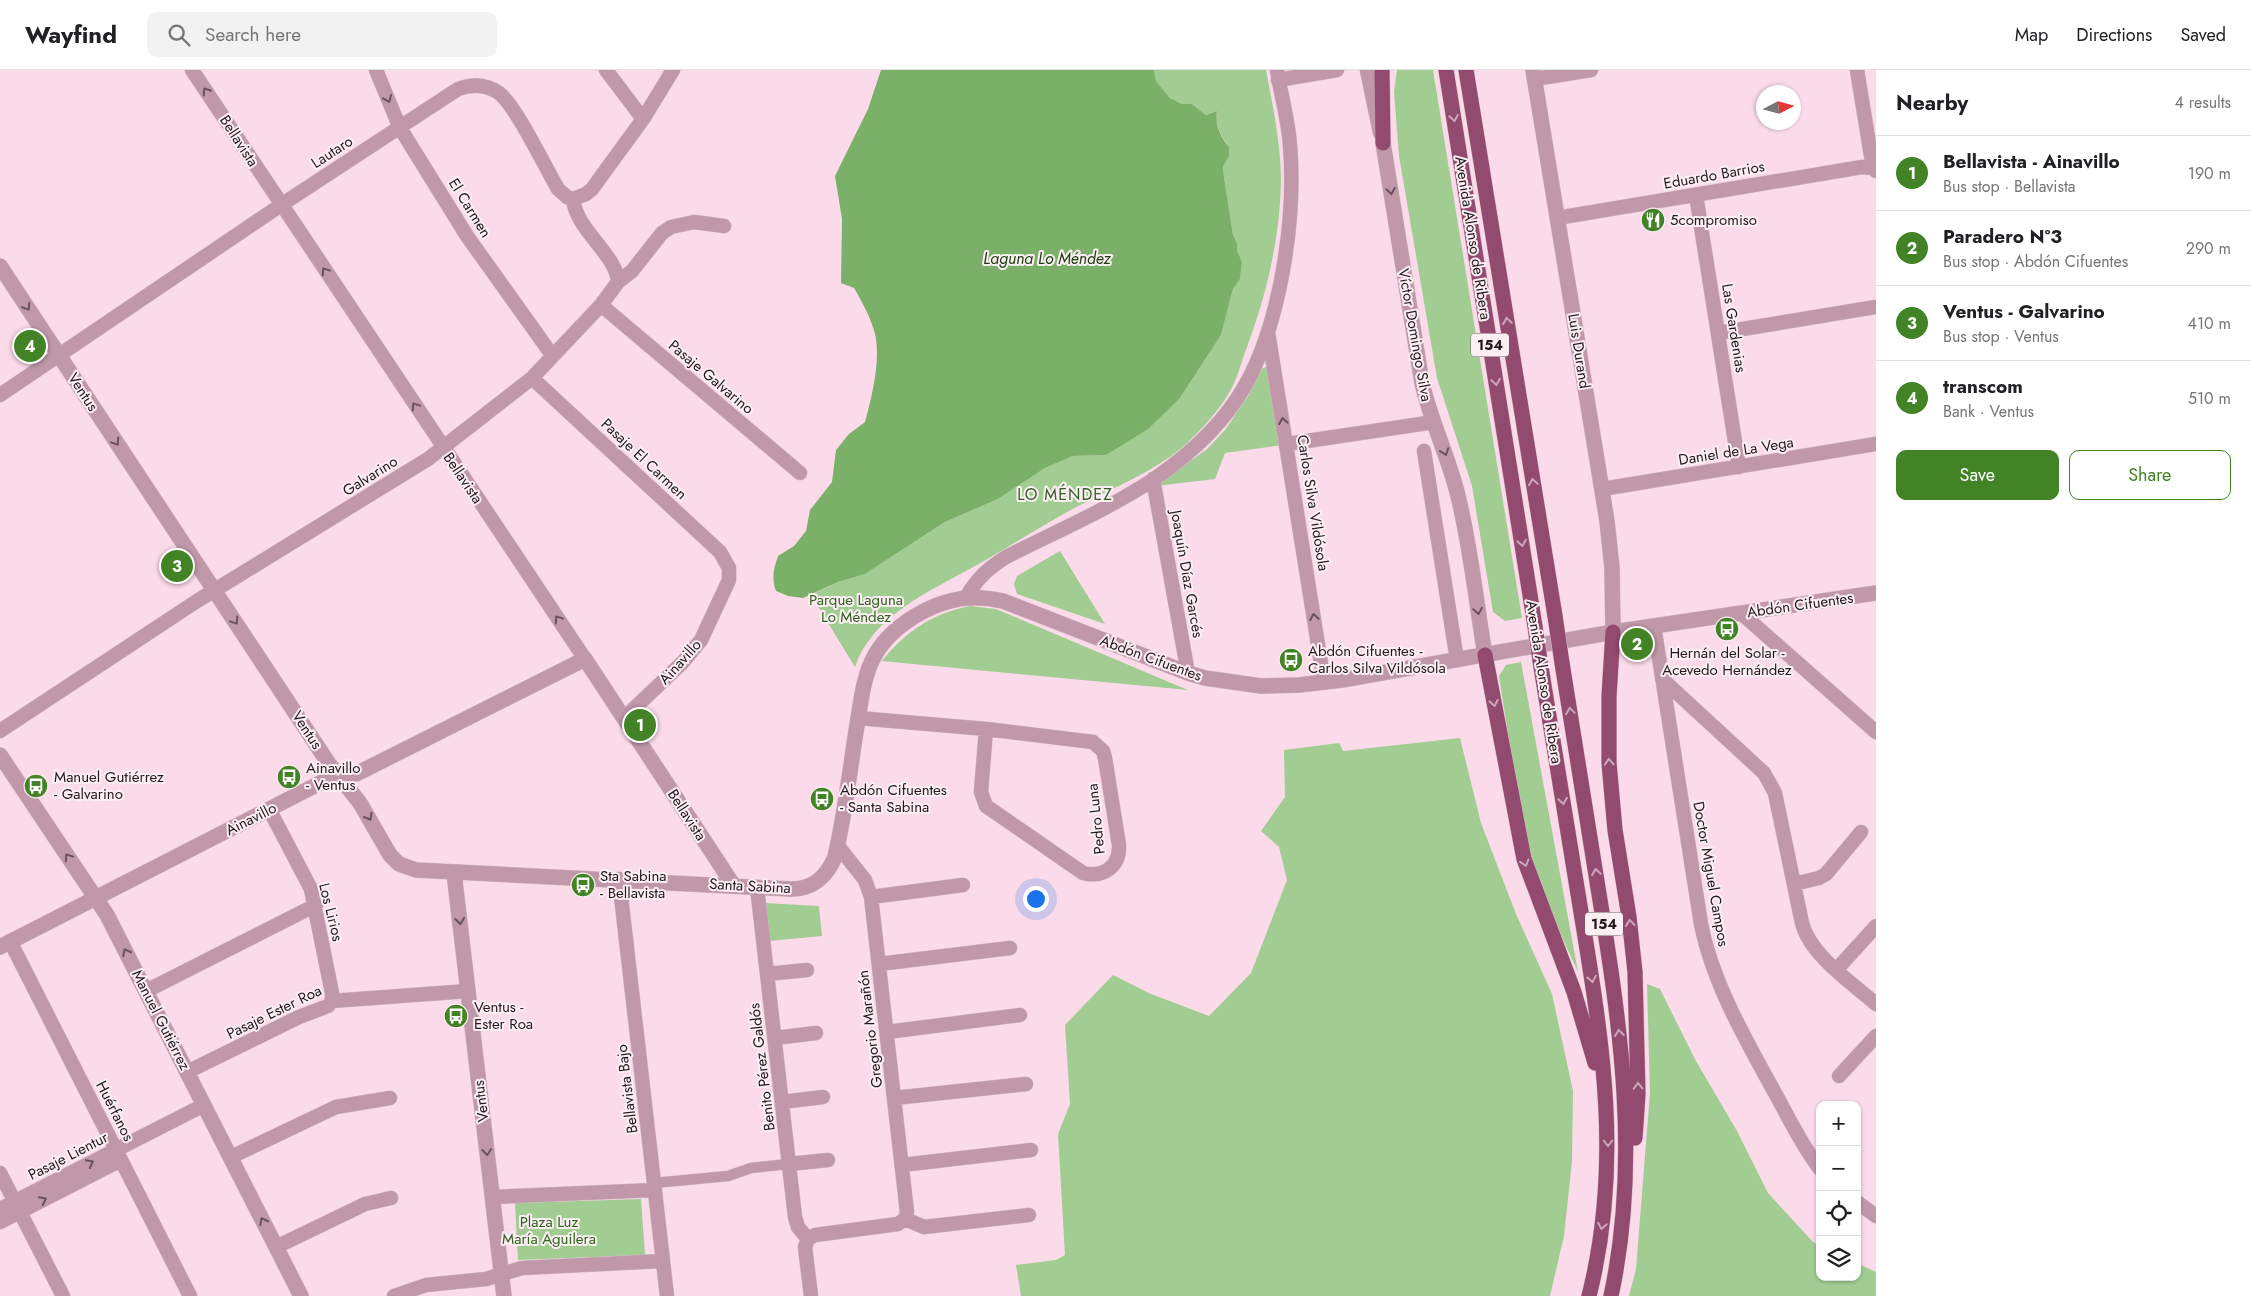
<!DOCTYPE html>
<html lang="en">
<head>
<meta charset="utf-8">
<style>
	:root { --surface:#fff; --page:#f2f2f2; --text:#202124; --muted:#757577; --line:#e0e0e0; --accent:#418325 }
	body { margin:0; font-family:Jost,sans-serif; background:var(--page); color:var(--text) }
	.controls { position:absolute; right:15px; bottom:15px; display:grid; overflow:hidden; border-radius:10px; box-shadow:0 1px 4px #0004 }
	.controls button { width:45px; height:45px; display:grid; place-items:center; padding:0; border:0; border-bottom:1px solid var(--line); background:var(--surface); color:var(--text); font:25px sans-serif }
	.compass { position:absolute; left:1756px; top:15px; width:45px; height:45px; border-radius:50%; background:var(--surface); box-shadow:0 1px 4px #0004; rotate:84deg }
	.you { position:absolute; left:1035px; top:828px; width:18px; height:18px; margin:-12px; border:4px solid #fff; border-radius:50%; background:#1a73e8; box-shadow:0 0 0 8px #1a73e833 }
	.badge { display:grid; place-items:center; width:32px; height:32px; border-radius:50%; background:var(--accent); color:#fff; font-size:16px; font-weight:700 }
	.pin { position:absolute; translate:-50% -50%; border:2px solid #fff; box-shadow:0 1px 5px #0006 }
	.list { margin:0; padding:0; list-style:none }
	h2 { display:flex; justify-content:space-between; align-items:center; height:65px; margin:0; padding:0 20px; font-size:21px }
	h2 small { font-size:16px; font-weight:400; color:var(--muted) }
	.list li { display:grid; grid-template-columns:32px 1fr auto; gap:15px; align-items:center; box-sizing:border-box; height:75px; padding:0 20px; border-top:1px solid var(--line) }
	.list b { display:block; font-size:19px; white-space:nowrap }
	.list p { margin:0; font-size:16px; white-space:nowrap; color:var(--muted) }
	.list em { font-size:16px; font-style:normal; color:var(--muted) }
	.actions { display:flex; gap:10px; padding:15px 20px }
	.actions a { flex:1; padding:11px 0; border:1px solid var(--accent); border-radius:10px; text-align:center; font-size:18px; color:var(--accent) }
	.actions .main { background:var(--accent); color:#fff }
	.icon { flex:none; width:28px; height:28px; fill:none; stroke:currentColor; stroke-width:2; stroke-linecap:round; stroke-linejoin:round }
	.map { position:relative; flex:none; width:1876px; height:1226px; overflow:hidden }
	header { display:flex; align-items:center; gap:30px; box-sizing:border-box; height:70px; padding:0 25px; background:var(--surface); border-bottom:1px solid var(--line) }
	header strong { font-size:24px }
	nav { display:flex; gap:28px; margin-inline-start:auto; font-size:18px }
	.search { width:350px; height:45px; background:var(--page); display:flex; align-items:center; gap:12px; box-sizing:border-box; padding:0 18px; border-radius:10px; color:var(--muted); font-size:19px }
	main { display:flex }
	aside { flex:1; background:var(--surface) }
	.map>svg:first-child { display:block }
</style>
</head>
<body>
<header>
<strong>Wayfind</strong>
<div class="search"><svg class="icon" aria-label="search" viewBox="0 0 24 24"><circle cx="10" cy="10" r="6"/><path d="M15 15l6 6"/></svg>Search here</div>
<nav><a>Map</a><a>Directions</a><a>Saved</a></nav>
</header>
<main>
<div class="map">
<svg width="1876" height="1226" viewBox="0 0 1876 1226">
	<rect width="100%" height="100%" fill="#fbdbe9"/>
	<path fill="#a1cd92" d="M1154 0H1266C1273 37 1281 74 1281 112 1280 170 1265 231 1244 285 1240 298 1236 311 1229 323 1218 342 1201 360 1185 375 1153 403 1106 421 1069 441 1034 460 1000 483 964 502 922 525 871 549 855 597L811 525 838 512 865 504 945 452 998 429 1045 398 1073 386 1106 385 1180 328 1221 265 1233 219 1240 209 1242 192 1237 180V173L1233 165 1224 107 1223 97 1229 86V77C1221 67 1215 54 1217 41L1206 45 1192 34H1182L1170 28 1156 11Z
		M1397 0H1433L1522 548 1505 551 1493 542 1472 416 1437 308 1399 86 1394 22Z
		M1267 296 1282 375 1225 383 1215 409 1156 416 1207 379 1225 360 1248 326 1260 300Z
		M1060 481 1105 554 1017 524 1014 514 1017 506Z
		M970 536 996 539 1188 620 882 591C905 562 933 543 970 536Z
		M1521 592 1578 902 1536 811 1522 754 1499 606 1506 595Z
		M1460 668 1481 753 1516 844 1552 924 1573 1021 1572 1091 1564 1166 1550 1226H1021L1016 1195 1056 1190 1065 1185 1058 1064 1070 1034 1065 955 1113 905 1151 924 1209 946 1251 903 1287 810 1279 777 1261 761 1285 727 1284 680 1339 673 1343 681Z
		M765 833 819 836 822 866 769 871Z
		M1647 914 1660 919 1696 991 1737 1061 1768 1123 1813 1172 1820 1176V1207H1857V1193L1876 1202V1226H1629L1636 1199 1650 1023Z
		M641 1129 645 1185 518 1190 515 1133Z"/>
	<path fill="#7bb068" d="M881 0H1154L1156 11 1170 28 1182 34H1192L1206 45 1217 41C1215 54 1220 67 1229 77V86L1223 97 1224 107 1233 165 1237 173V180L1242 192 1240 209 1233 219 1221 265 1180 328 1148 359 1106 385 1073 386 1045 398 998 429 945 452 865 504 838 512 803 528 788 526 776 521C771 508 774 498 778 486L794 476 806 461 810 440 832 412 836 380 849 364 865 352C872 327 881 289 875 264 871 248 862 232 854 218L841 213 842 149 835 106 868 39Z"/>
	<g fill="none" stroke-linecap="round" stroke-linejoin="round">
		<g stroke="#d4b8c4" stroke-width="11">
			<path id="pedestrian" d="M654 1113 728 1106 751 1098 789 1094"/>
		</g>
		<g stroke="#d4b8c4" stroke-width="15">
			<path id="minor" d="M192 0 585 589
				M376 0 400 58 467 166 552 285
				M606 0 643 49
				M1367 0 1380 63
				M1857 0 1873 98 1876 101
				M1535 9 1591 0
				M1278 10 1337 0
				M1696 125 1739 397
				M573 129 586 124 592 119 643 49 673 0
				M573 129C576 160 617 185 618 212
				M1557 148 1862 97 1873 98
				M601 235 800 403
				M1268 262 1324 612
				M1718 263 1876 237
				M532 308 720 482 729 498V510L701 570 683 592 624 648
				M0 325 281 135 458 19C472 14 486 14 499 23 516 36 545 97 558 119L567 127 573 129
				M1287 374 1434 352
				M1424 381 1457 590
				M1153 409 1188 603
				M1602 419 1876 374
				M966 527C978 508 987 499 1006 487 1053 463 1111 438 1154 409 1189 385 1225 352 1246 314 1281 250 1296 148 1290 75 1288 49 1281 25 1277 0
				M1741 543 1876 662
				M1654 556 1701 854C1713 914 1746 970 1775 1023 1789 1048 1802 1076 1820 1099
				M1662 609 1764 703 1775 723 1802 853C1810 885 1852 913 1876 934
				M858 648 986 659 1093 672 1103 681 1105 688 1119 775C1120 797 1103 808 1083 803L986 736 981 722 986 659
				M0 661 197 531 428 389 532 308 601 235 618 212 632 201 662 163 671 157 694 152 724 156
				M269 739 311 819 332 923V931
				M838 776 865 810 871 827 907 1142 905 1149
				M619 809 667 1226
				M1794 814 1819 808 1826 804 1861 762
				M757 817 795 1147 798 1157 808 1169
				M871 827 963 815
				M10 871 190 1226
				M879 894 1010 878
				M1837 899 1876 856
				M767 904 807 900
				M146 921 316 835
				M887 962 1020 945
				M775 968 816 963
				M187 1002 299 947 328 936 332 931 468 921
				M1839 1006 1876 966
				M894 1028 1026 1014
				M782 1032 823 1027
				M231 1087 336 1037 390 1028
				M789 1094 828 1090
				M902 1095 1031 1080
				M0 1103 63 1226
				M492 1127 655 1120
				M1857 1132 1876 1146
				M0 1139 204 1035
				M905 1149 924 1157 1029 1145
				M0 1152 121 1090
				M808 1169 815 1165 898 1154 905 1149
				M808 1169 805 1177 811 1226
				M276 1177 365 1134 391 1128
				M394 1226 426 1215 486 1209 522 1198 663 1191"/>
		</g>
		<g stroke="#d4b8c4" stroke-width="16">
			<path id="tertiary" d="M1533 0 1607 451 1612 498 1613 562
				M1383 73 1422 313C1431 352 1449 388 1458 426 1471 478 1476 532 1485 585
				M0 196 329 694 360 733 390 785 399 794 416 800 790 819C812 820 827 806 835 787 845 744 850 699 857 655 861 632 863 606 875 585 885 567 904 552 922 542 949 528 973 524 1003 531L1188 603 1205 608 1261 616 1299 615 1342 610 1613 562 1876 523
				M0 685 107 845 301 1226
				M454 803 504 1226
				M0 877 324 711 356 704 585 589 734 816"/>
		</g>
		<g stroke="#d4b8c4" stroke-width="16">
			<path id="trunk" d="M1382 0 1383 73
				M1446 0 1534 550
				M1466 0 1555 546
				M1613 562 1609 626V693L1615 760 1629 847 1635 902 1638 1024 1635 1068
				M1485 585 1524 789 1574 922 1595 993
				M1562 593C1575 670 1587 747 1599 824 1621 958 1640 1092 1611 1226
				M1541 597C1554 676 1567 756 1580 836 1602 970 1623 1091 1589 1226"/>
		</g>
		<use href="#pedestrian" stroke="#c098aa" stroke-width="10"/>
		<use href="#minor" stroke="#c098aa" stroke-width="14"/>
		<use href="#tertiary" stroke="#c098aa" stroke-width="15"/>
		<use href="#trunk" stroke="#924a6f" stroke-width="15"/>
		<g stroke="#d4b8c4" stroke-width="16" stroke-linecap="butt">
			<path id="trunk-bridge" d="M1555 546 1562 593
				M1534 550 1541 597"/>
		</g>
		<use href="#trunk-bridge" stroke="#924a6f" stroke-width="15"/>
	</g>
	<defs><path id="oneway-chevron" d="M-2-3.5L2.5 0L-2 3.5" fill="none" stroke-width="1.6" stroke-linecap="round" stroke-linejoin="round" transform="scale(1.25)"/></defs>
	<g stroke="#6a525c">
		<use href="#oneway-chevron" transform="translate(206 21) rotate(-123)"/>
		<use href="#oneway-chevron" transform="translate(388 29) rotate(67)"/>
		<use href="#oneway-chevron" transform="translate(1391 121) rotate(81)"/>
		<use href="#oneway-chevron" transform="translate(325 201) rotate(-124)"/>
		<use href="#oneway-chevron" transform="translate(27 237) rotate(57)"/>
		<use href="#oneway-chevron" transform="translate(415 336) rotate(-124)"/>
		<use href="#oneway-chevron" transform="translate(1283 351) rotate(-100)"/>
		<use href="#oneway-chevron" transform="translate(116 372) rotate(56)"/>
		<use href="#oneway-chevron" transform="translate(1445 382) rotate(70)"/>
		<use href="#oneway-chevron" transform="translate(1478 541) rotate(81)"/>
		<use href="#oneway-chevron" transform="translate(1314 547) rotate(-99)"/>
		<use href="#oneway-chevron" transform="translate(558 549) rotate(-124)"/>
		<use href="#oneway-chevron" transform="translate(235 551) rotate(56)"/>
		<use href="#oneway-chevron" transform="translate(369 747) rotate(60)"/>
		<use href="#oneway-chevron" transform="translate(68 787) rotate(-124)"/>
		<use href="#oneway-chevron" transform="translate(460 851) rotate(83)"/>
		<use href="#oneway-chevron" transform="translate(126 882) rotate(-117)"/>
		<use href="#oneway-chevron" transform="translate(487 1082) rotate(83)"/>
		<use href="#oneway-chevron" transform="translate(90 1093) rotate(-27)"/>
		<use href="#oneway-chevron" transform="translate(43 1130) rotate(-27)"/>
		<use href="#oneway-chevron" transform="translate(263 1151) rotate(-117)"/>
	</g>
	<g stroke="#cca5b8">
		<use href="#oneway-chevron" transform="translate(1454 48) rotate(81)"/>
		<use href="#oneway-chevron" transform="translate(1507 251) rotate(-99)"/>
		<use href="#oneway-chevron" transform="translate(1496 312) rotate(81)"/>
		<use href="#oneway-chevron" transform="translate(1533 412) rotate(-99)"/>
		<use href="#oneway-chevron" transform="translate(1522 473) rotate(81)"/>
		<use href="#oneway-chevron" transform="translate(1494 633) rotate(80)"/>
		<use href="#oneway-chevron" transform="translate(1570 641) rotate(-99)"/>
		<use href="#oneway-chevron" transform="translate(1609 692) rotate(-93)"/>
		<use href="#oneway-chevron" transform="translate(1563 731) rotate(81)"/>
		<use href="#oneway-chevron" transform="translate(1525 793) rotate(73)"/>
		<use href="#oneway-chevron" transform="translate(1596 802) rotate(-99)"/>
		<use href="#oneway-chevron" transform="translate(1630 853) rotate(-97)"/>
		<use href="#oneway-chevron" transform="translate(1592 909) rotate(81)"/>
		<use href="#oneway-chevron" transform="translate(1619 963) rotate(-97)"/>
		<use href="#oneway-chevron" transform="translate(1638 1016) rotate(-91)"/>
		<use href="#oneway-chevron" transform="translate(1608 1073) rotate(90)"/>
		<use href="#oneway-chevron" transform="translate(1602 1156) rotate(99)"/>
	</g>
	<defs>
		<g id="restaurant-disc" transform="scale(1.25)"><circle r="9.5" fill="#418325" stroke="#fceff4"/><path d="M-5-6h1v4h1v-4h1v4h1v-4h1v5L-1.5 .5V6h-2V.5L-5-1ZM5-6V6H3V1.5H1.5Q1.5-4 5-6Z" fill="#fff"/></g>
		<g id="bus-disc" transform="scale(1.25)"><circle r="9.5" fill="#418325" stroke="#fceff4"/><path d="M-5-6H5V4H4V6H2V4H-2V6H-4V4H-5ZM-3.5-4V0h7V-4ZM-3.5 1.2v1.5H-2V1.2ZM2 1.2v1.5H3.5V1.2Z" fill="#fff"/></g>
	</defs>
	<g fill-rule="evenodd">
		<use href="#restaurant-disc" x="1653" y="150"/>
		<use href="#bus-disc" x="1727" y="559"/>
		<use href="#bus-disc" x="1291" y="590"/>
		<use href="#bus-disc" x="289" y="707"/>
		<use href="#bus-disc" x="36" y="716"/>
		<use href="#bus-disc" x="822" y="729"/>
		<use href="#bus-disc" x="583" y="815"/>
		<use href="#bus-disc" x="456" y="946"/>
	</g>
	<g text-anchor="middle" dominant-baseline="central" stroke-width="4" stroke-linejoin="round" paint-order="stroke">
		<g fill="#fceff4" stroke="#64585e" stroke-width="1">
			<rect x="1471" y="263.5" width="38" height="23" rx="4"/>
			<rect x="1585" y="842.5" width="38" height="23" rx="4"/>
		</g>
		<g font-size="14" font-weight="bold" fill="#23181d">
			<text x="1490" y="275">154</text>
			<text x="1604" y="854">154</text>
		</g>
		<g font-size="15" fill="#23181d" stroke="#fceff4">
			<text transform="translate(239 71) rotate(57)">Bellavista</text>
			<text transform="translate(332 82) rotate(-33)">Lautaro</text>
			<text transform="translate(1714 105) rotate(-10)">Eduardo Barrios</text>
			<text transform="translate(470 138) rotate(58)">El Carmen</text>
			<text transform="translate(1473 168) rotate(81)">Avenida Alonso de Ribera</text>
			<text transform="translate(1734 258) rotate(81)">Las Gardenias</text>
			<text transform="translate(1415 265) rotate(80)">Víctor Domingo Silva</text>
			<text transform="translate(1579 281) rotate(81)">Luis Durand</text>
			<text transform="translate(711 307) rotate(40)">Pasaje Galvarino</text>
			<text transform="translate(83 322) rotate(57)">Ventus</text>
			<text transform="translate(1736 381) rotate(-9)">Daniel de La Vega</text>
			<text transform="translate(644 389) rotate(43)">Pasaje El Carmen</text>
			<text transform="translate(370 406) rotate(-32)">Galvarino</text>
			<text transform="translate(463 408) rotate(56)">Bellavista</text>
			<text transform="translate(1313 433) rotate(81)">Carlos Silva Vildósola</text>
			<text transform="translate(1187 504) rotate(80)">Joaquín Díaz Garcés</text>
			<text transform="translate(1800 535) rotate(-8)">Abdón Cifuentes</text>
			<text transform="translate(1151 588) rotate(20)">Abdón Cifuentes</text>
			<text transform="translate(680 592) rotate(-48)">Ainavillo</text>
			<text transform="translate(1544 612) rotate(81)">Avenida Alonso de Ribera</text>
			<text transform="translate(307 660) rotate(57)">Ventus</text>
			<text transform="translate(687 745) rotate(57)">Bellavista</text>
			<text transform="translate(251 749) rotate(-27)">Ainavillo</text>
			<text transform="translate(1096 749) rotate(-96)">Pedro Luna</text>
			<text transform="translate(1711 804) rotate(80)">Doctor Miguel Campos</text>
			<text transform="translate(750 816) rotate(3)">Santa Sabina</text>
			<text transform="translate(331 842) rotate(76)">Los Lirios</text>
			<text transform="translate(274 942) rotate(-26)">Pasaje Ester Roa</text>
			<text transform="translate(161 950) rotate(63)">Manuel Gutiérrez</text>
			<text transform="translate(870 959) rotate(-97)">Gregorio Marañón</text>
			<text transform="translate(762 997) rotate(-97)">Benito Pérez Galdós</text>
			<text transform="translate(627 1019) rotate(-97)">Bellavista Bajo</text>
			<text transform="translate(481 1031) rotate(-97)">Ventus</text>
			<text transform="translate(115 1041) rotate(63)">Huérfanos</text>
			<text transform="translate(68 1086) rotate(-27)">Pasaje Lientur</text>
		</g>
		<g font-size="15" fill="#23181d" stroke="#fceff4" text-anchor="start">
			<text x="1670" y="150">5compromiso</text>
			<text x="1308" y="581">Abdón Cifuentes -<tspan x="1308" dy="17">Carlos Silva Vildósola</tspan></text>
			<text x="1727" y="583" text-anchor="middle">Hernán del Solar -<tspan x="1727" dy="17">Acevedo Hernández</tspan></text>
			<text x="306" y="698">Ainavillo<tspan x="306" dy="17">- Ventus</tspan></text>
			<text x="54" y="707">Manuel Gutiérrez<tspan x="54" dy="17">- Galvarino</tspan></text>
			<text x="840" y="720">Abdón Cifuentes<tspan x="840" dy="17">- Santa Sabina</tspan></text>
			<text x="600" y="806">Sta Sabina<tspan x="600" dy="17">- Bellavista</tspan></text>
			<text x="474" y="937">Ventus -<tspan x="474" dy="17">Ester Roa</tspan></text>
		</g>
		<g font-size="15" fill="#2f621a" stroke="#fceff4">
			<text x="856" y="530">Parque Laguna<tspan x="856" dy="17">Lo Méndez</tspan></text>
			<text x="549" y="1152">Plaza Luz<tspan x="549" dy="17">María Aguilera</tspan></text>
		</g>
		<g font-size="16" font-style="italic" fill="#1c400e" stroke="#fceff4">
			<text x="1047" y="188">Laguna Lo Méndez</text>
		</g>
		<g font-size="16" letter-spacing="1" fill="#356025" stroke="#fceff4">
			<text x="1065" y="424">LO MÉNDEZ</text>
		</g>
	</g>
</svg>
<div class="controls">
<button>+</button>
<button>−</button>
<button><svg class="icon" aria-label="locate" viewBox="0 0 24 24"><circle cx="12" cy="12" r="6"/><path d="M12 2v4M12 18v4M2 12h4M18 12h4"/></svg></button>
<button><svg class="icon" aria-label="layers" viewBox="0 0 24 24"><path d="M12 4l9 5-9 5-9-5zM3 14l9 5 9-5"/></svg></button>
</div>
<svg class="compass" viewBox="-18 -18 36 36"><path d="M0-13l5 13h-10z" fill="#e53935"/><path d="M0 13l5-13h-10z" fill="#757577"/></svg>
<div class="you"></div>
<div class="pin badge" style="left:640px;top:655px">1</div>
<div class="pin badge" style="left:1637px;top:574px">2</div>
<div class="pin badge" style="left:177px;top:496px">3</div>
<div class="pin badge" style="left:30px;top:276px">4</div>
</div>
<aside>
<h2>Nearby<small>4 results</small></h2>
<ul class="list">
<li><span class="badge">1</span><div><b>Bellavista - Ainavillo</b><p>Bus stop · Bellavista</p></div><em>190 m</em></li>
<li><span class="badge">2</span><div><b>Paradero N°3</b><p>Bus stop · Abdón Cifuentes</p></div><em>290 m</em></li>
<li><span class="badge">3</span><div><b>Ventus - Galvarino</b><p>Bus stop · Ventus</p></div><em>410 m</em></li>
<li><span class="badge">4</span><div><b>transcom</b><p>Bank · Ventus</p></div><em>510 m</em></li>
</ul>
<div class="actions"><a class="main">Save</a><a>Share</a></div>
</aside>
</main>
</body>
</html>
